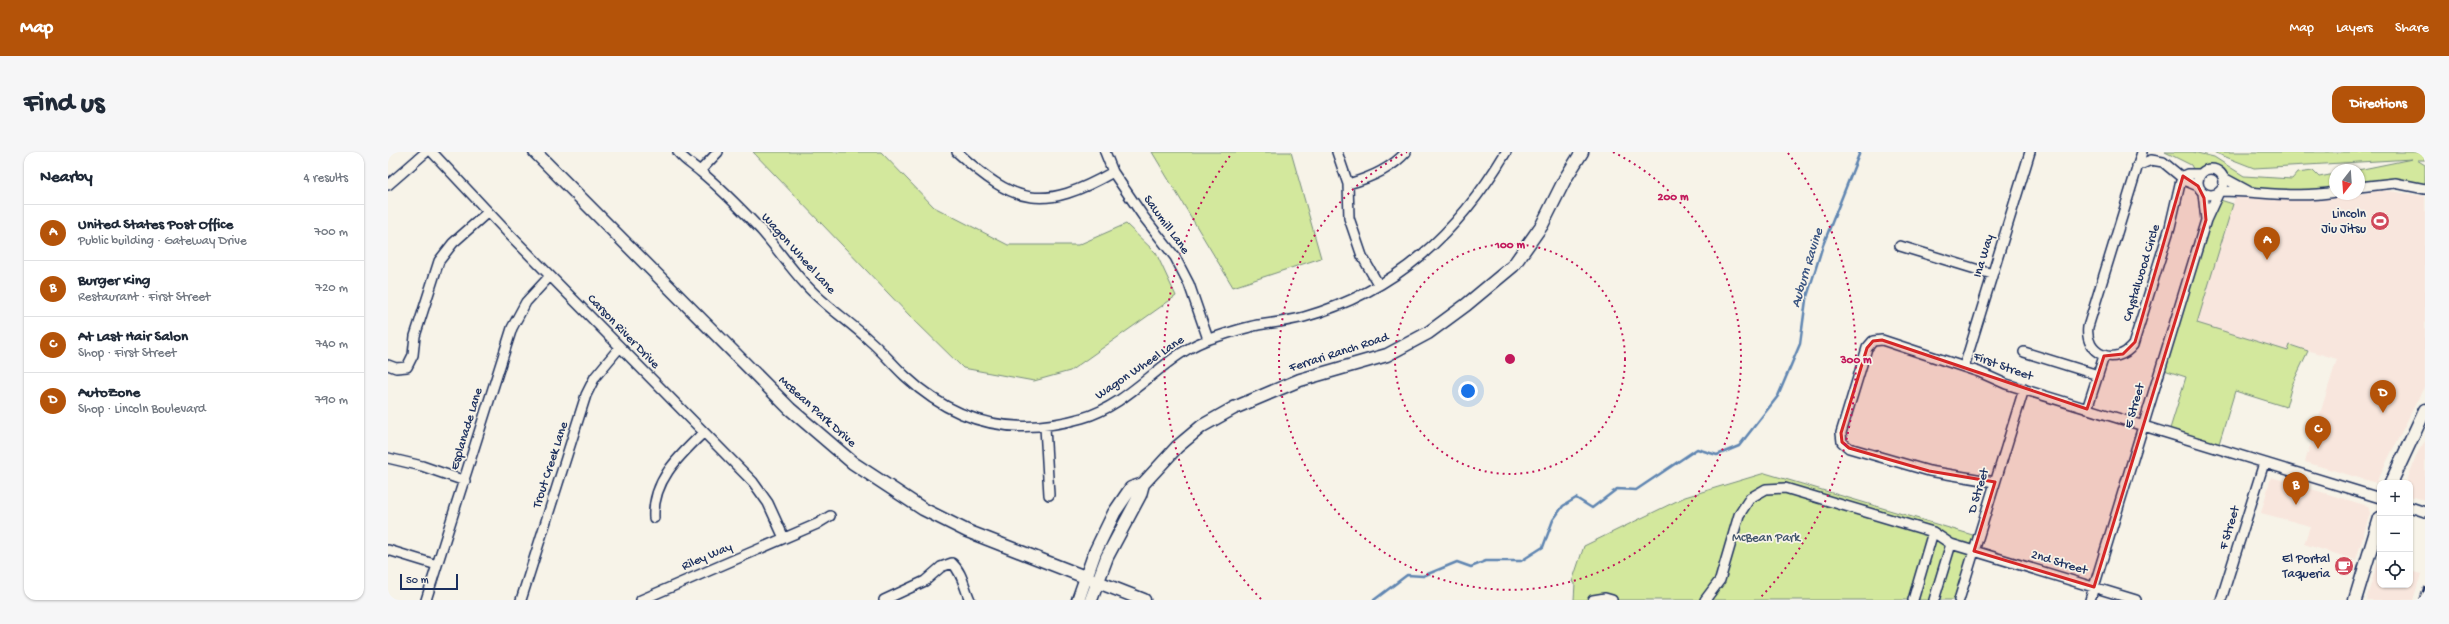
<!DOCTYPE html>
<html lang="en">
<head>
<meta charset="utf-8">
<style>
	:root { --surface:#fff; --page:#f6f6f7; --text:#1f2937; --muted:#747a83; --line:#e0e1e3; --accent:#b45309 }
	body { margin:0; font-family:"Gochi Hand",sans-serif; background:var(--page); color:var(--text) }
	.controls { position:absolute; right:12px; bottom:12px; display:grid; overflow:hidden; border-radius:8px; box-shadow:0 1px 3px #0004 }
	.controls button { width:36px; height:36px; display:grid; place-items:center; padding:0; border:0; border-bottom:1px solid var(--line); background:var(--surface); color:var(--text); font:20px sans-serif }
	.compass { position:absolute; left:1941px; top:12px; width:36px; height:36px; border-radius:50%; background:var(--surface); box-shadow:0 1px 3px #0004; rotate:197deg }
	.scale { position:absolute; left:12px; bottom:10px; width:58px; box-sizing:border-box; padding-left:4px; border:2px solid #1b2f5e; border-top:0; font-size:11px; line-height:14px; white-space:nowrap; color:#1b2f5e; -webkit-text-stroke:3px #f7f3e8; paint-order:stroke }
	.you { position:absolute; left:1080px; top:239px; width:14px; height:14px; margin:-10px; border:3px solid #fff; border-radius:50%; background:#1a73e8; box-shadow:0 0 0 6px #1a73e833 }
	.badge { display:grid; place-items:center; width:26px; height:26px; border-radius:50%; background:var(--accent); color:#fff; font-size:13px; font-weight:700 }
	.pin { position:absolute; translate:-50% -33px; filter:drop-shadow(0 1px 2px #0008) }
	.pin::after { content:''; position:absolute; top:21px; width:14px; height:12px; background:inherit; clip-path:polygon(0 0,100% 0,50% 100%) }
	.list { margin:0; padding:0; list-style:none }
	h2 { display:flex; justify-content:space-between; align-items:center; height:52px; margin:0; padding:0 16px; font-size:17px }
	h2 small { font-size:13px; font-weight:400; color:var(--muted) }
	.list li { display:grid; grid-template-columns:26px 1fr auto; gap:12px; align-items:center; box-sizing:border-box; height:56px; padding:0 16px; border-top:1px solid var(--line) }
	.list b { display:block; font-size:15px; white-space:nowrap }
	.list p { margin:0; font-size:13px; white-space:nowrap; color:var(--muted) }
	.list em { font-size:13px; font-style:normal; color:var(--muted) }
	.icon { flex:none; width:22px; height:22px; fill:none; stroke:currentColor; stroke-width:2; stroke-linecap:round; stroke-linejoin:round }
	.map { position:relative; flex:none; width:2037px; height:448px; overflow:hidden; border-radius:12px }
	header { display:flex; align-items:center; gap:24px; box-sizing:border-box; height:56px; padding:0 20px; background:var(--accent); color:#fff }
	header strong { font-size:19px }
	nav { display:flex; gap:22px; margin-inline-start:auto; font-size:14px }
	.intro { display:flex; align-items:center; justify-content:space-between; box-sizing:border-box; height:96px; padding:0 24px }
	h1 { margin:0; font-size:28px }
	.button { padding:10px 18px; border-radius:12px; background:var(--accent); color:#fff; font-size:14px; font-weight:700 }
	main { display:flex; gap:24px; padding:0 24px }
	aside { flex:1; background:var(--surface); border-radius:12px; box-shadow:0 1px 3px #0004 }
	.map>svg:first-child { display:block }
</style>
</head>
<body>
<header>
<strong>Map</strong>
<nav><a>Map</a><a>Layers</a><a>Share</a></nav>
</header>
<div class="intro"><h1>Find us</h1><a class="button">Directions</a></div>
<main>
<aside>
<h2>Nearby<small>4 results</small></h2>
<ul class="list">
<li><span class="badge">A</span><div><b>United States Post Office</b><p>Public building · Gateway Drive</p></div><em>700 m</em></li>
<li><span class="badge">B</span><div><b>Burger King</b><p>Restaurant · First Street</p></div><em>720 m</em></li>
<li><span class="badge">C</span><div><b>At Last Hair Salon</b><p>Shop · First Street</p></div><em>740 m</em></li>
<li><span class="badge">D</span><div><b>AutoZone</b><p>Shop · Lincoln Boulevard</p></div><em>790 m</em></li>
</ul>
</aside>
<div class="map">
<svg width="2037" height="448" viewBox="0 0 2037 448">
	<rect width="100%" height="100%" fill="#f7f3e8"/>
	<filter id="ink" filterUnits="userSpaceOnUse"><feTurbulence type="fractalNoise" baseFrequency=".025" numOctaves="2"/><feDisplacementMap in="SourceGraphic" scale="8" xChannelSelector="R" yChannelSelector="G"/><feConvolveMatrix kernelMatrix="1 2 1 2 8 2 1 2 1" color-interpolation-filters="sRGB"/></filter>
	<g filter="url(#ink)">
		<path fill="#f8e6dd" d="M1849 38 1886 45 1946 46 1995 38 2037 44V233L1988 331 1917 310 1949 207 1902 193 1900 199 1809 171Z
			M2037 289V348L2022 344V331H2018L2030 300Z
			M1883 325 1980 354 1982 361 1968 408 1916 392 1922 374 1873 361Z
			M1990 409 1992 410V433H2022V419L2033 422 2025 448H1978Z"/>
		<path fill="#d3e89d" stroke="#778c7e" d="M365 0H493L546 55 620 93H690L738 72 768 101 788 144 682 219 646 229 575 216 522 164Z
			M764 0H903L933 106 845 135Z
			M1777 0H1805L1826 5 1856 24 1904 27 1909 21 1925 19 1931 25 1947 22V38L1929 41 1851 36 1836 19 1820 14 1807 21 1803 13Z
			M1825 0H2037V8H2029L2037 13V34H1971L1970 18 2024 7 1866 16Z
			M1823 45 1845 52 1809 171 1900 199 1902 193 1920 199 1904 233 1898 255 1847 239 1830 295 1781 280 1798 225 1773 217 1818 72Z
			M1377 321 1588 384 1568 448H1186L1187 431 1184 430 1196 394 1297 345Z"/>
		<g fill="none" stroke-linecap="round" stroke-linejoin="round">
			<path stroke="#5f85b1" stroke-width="2.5" d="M986 448 1019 423 1035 424 1069 410 1083 415 1098 409H1133L1155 395 1165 368 1175 354 1188 346 1204 356 1229 337 1248 338 1309 297 1329 303 1351 294 1390 244 1412 192 1418 148 1435 93 1472 0"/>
			<g stroke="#1b2f5e" stroke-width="12">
				<path id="minor" d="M44 0 120 81 365 330 380 351 396 386
					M290 0C297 9 305 13 313 20 334 37 354 58 373 78 389 96 402 116 419 134 437 154 461 169 481 188 494 199 505 213 517 224 568 272 628 285 694 266 745 252 778 199 825 186 840 181 855 176 870 173 885 171 901 169 916 165 1008 139 1070 81 1118 0
					M569 0C627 53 655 60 725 20
					M717 0 725 20 755 64 787 105 801 132 820 187
					M949 0 960 32 961 66 974 104 990 132
					M1754 0 1700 175C1696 203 1728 215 1745 193L1782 75 1792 32 1795 24 1799 22H1812
					M1749 14 1763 8 1775 10 1798 29 1810 34
					M1810 30a13 13 0 1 1 26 0a13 13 0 1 1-26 0Z
					M312 19 330 0
					M1836 26 1860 39
					M960 32C982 26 1003 17 1018 0
					M0 33 38 0
					M1971 35 2007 31 2037 37
					M1832 39C1871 39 1908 47 1947 40
					M1815 41 1818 68
					M1512 94 1604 122
					M1636 200 1710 223
					M0 213 8 216 19 215 25 203 27 184 51 109 65 91 100 60
					M1576 215 1642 0
					M1699 257 1716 204
					M657 275 661 343
					M0 306 34 314 77 329
					M1607 330 1541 319 1461 296 1454 290 1453 281 1479 196 1485 189 1494 188 1591 220 1618 232 1992 346
					M2022 355 2037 360
					M266 366C264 329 291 304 316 280
					M0 398 49 413
					M38 448 124 176 138 150 162 124
					M133 448 198 243 207 225 232 195
					M253 448 429 372 442 364
					M496 448 537 429 553 415 564 411C574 420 576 435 582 448
					M1205 448 1217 446 1224 448
					M1317 448 1332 428 1351 363 1362 346 1378 337 1397 336 1545 380 1563 392 1748 448
					M1525 448 1545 380
					M1546 448 1563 392
					M1571 448 1636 237
					M1702 448 1818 68 1830 42
					M1833 448 1876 311"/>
			</g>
			<g stroke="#1b2f5e" stroke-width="15">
				<path id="major" d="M147 0 402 257 465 311 535 357 579 379 756 448
					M2003 331 2037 258
					M690 448 707 400 726 361 743 336 755 332
					M703 448 719 405 752 343 755 332 789 295 814 274 846 256 912 228 999 203 1040 181 1078 153 1125 114 1154 73 1177 27 1194 0
					M1967 448 1992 366"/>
			</g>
			<use href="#minor" stroke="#f7f3e8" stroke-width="9"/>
			<use href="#major" stroke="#f7f3e8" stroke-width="12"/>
			<g stroke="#1b2f5e" stroke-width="4">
				<path id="rail" d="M2033 448 2037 436"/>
			</g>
			<use href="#rail" stroke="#f7f3e8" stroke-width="2.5" stroke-dasharray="8" stroke-linecap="butt"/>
		</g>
	</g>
	<path fill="#d62828" fill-opacity="0.2" stroke="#d62828" stroke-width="3" stroke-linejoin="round" d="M1795 24 1810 34 1816 46 1818 68 1706 435 1586 399 1607 330 1541 319 1461 296 1454 290 1453 281 1479 196 1485 189 1494 188 1699 257 1716 204 1735 202 1747 190Z"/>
	<g fill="none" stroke="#c2185b" stroke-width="2" stroke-dasharray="2 4">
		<circle cx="1122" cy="207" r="115"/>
		<path d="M1225 0A231 231 0 1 1 1019 0"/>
		<path d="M873 447A346 346 0 0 1 844 1M1400 1A346 346 0 0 1 1371 447"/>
	</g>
	<defs>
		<g id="stadium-disc" transform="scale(1)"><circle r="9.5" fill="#d1495b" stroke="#f7f3e8"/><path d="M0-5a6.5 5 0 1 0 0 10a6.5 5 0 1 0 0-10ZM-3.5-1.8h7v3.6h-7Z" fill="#fff"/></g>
		<g id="cafe-disc" transform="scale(1)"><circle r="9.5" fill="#d1495b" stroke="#f7f3e8"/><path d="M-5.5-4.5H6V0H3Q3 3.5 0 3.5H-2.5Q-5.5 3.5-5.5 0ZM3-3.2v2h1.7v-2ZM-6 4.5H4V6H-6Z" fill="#fff"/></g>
	</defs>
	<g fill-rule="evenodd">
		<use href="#stadium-disc" x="1992" y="69"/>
		<use href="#cafe-disc" x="1956" y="414"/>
	</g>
	<g text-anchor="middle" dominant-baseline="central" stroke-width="3.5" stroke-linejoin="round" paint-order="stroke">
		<g font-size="13" fill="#1b2f5e" stroke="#f7f3e8" text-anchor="end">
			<text x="1978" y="62">Lincoln<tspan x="1978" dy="15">Jiu Jitsu</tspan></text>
			<text x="1942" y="407">El Portal<tspan x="1942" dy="15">Taqueria</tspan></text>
		</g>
		<g font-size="13" fill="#1b2f5e" stroke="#f7f3e8">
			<text transform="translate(778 73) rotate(54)">Sawmill Lane</text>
			<text transform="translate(410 102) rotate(48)">Wagon Wheel Lane</text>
			<text transform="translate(1596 104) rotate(-73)">Ina Way</text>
			<text transform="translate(1754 121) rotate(-73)">Crystalwood Circle</text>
			<text transform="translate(235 180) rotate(46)">Carson River Drive</text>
			<text transform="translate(951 201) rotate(-18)">Ferrari Ranch Road</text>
			<text transform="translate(1615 215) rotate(20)">First Street</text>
			<text transform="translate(752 216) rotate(-34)">Wagon Wheel Lane</text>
			<text transform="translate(1747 254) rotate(-74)">E Street</text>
			<text transform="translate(429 260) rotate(42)">McBean Park Drive</text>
			<text transform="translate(79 277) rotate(-73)">Esplanade Lane</text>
			<text transform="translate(163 313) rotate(-72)">Trout Creek Lane</text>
			<text transform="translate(1591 339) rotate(-73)">D Street</text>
			<text transform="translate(1842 376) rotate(-73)">F Street</text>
			<text transform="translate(319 405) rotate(-23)">Riley Way</text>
			<text transform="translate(1671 411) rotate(17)">2nd Street</text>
		</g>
		<g font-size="13" fill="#40546b" stroke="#f7f3e8">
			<text x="1378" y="386">McBean Park</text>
		</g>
		<g font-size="14" font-style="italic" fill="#385381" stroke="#f7f3e8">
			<text transform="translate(1420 116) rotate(-73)">Auburn Ravine</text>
		</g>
	</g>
	<circle cx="1122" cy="207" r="6" fill="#c2185b" stroke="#f7f3e8" stroke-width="2"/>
	<g font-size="12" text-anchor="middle" font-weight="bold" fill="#c2185b" stroke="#f7f3e8" stroke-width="3.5" stroke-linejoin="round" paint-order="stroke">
		<text x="1285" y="48">200 m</text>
		<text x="1122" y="96">100 m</text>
		<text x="1468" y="211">300 m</text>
	</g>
</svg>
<div class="controls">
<button>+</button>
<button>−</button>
<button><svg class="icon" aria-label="locate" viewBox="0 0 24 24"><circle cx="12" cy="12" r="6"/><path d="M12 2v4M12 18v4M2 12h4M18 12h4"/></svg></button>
</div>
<svg class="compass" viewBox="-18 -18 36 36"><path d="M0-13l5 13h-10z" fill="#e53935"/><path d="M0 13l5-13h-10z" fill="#747a83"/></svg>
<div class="scale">50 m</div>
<div class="you"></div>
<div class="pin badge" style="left:1879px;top:108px">A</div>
<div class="pin badge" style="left:1908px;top:353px">B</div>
<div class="pin badge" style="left:1930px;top:297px">C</div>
<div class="pin badge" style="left:1995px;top:261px">D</div>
</div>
</main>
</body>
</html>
